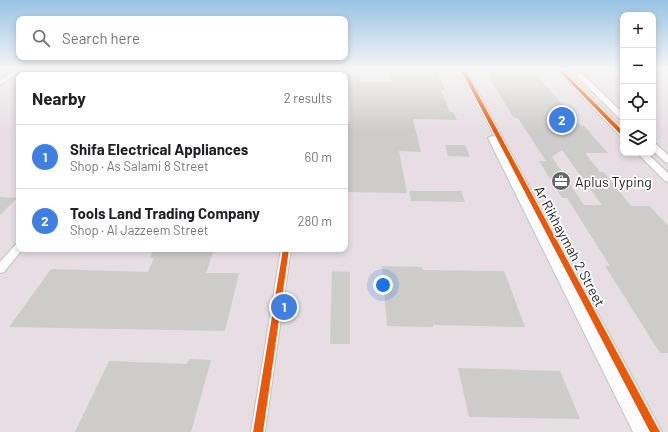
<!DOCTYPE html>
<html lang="en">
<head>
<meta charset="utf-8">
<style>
	:root { --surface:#fff; --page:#f2f2f2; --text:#202124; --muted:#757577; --line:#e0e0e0; --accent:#0b8043 }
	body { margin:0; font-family:Barlow,sans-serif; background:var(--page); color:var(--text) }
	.controls { position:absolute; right:12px; top:12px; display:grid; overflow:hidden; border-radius:8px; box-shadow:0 2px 6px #0003 }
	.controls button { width:36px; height:36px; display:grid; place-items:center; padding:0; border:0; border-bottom:1px solid var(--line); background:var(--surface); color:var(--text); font:20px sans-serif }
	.you { position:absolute; left:383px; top:285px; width:14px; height:14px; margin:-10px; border:3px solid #fff; border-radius:50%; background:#1a73e8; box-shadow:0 0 0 6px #1a73e833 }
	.badge { display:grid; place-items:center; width:26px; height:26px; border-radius:50%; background:var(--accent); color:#fff; font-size:13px; font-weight:700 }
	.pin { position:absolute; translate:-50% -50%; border:2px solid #fff; box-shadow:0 1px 4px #0006 }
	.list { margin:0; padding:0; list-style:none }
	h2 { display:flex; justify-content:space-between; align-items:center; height:52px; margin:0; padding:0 16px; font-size:17px }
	h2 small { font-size:13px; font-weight:400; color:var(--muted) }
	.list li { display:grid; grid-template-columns:26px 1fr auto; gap:12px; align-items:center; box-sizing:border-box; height:64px; padding:0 16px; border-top:1px solid var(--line) }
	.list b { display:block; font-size:15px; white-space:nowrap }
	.list p { margin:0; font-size:13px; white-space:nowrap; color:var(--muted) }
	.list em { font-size:13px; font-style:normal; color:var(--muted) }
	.icon { flex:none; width:22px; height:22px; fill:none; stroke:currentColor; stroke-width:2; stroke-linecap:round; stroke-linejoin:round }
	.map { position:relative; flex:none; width:668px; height:432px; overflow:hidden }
	.search { position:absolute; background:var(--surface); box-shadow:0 2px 6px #0003; left:16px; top:16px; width:332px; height:44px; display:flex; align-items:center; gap:10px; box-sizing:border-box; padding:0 14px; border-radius:8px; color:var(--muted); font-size:15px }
	.panel { position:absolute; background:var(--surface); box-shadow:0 2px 6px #0003; left:16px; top:72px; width:332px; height:180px; border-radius:8px }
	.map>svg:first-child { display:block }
</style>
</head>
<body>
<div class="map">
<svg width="668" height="432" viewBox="0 0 668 432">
	<rect width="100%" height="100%" fill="#edebe9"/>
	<path fill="#e6dee3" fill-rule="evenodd" d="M0 70H623V153H653V70H668V432H0ZM19 75H345V249H19Z"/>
	<path fill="#ceccca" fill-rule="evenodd" d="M389 72H437L445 90H441L450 112H453L457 120 413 119 421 152 399 151 407 193 345 192V122H350L349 98H345V74H360L361 82H391Z
		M486 72 535 73 580 125 584 126 608 153H585L600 172H604L631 206H650L668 226V353H660L605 266H610L567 198H562L539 161H546L518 118H514ZM562 150 602 205H584L552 157Z
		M445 145H465L470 157 448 156Z
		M409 191H461L465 202 411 201Z
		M0 197 17 198 0 215Z
		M154 249H214L206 273H239L225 331 9 327 51 269 148 272 154 258H150Z
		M382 266 422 267 423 270 504 271 525 327 433 325V327L387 326Z
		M332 271 350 272V344H330Z
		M189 359 211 360 191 432H75L109 361 187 364Z
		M458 368 560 371 580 419 469 417Z"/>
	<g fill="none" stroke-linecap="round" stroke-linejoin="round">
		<g stroke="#c3c2c1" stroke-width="2">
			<path id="minor" d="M15 70H21L0 85V80Z
				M163 70H168L165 75H159Z
				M311 70H317V75H311Z
				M461 70H466L662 432H633L488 138 492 136 495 137Z
				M19 243V249L22 250 4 272 0 273V262L16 244Z
				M281 249H291L265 432H251Z"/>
		</g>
		<g stroke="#c3c2c1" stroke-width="2">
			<path id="tertiary" d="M557 70H564L623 129V137L620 136Z
				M571 70H578L623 113V119H620Z
				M653 143 656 144 668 155V163L665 162 653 151Z
				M637 153H647L668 173V182L665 181Z"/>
		</g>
		<use href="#minor" fill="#fcfcfc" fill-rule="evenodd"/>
		<use href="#tertiary" fill="#fcfcfc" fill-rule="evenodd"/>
		<g stroke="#fff" stroke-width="2">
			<path id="cycleway" d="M461 70H465L660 432H650Z
				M558 70H562L623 131V135H621Z
				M283 249H289L263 432H253Z"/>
		</g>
		<use href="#cycleway" fill="#e8590c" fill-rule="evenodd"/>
	</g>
	<linearGradient id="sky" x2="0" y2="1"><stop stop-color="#98c2e3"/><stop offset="0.53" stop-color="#f7f6f5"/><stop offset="1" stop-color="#f7f6f5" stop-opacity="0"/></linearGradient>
	<rect width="668" height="131" fill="url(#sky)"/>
	<defs>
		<g id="office-disc" transform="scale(1)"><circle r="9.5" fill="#676666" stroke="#fff"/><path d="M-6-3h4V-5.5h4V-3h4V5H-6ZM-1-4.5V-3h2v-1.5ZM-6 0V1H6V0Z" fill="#fff"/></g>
	</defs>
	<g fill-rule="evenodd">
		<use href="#office-disc" x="561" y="181"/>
	</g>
	<g text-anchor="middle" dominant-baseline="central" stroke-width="3.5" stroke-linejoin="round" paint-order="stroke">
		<g font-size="14" fill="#1f1f1f" stroke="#fff" text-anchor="start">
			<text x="575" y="181">Aplus Typing</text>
		</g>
		<g font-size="14" fill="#1f1f1f" stroke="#fff">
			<text transform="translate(570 246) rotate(62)">Ar Rikhaymah 2 Street</text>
		</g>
	</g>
</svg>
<div class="controls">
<button>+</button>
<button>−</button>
<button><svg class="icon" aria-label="locate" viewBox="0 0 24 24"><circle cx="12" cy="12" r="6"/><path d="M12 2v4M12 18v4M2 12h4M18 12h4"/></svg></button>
<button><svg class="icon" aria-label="layers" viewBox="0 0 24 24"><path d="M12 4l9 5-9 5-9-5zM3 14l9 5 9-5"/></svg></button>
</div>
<div class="you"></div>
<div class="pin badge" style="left:284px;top:307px;background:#3f7fe0">1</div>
<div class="pin badge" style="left:562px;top:120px;background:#3f7fe0">2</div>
<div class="search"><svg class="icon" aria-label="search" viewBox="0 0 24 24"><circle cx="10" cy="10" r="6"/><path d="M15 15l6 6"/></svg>Search here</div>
<section class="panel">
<h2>Nearby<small>2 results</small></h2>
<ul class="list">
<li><span class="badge" style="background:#3f7fe0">1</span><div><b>Shifa Electrical Appliances</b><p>Shop · As Salami 8 Street</p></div><em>60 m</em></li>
<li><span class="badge" style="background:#3f7fe0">2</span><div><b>Tools Land Trading Company</b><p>Shop · Al Jazzeem Street</p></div><em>280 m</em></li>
</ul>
</section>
</div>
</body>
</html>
